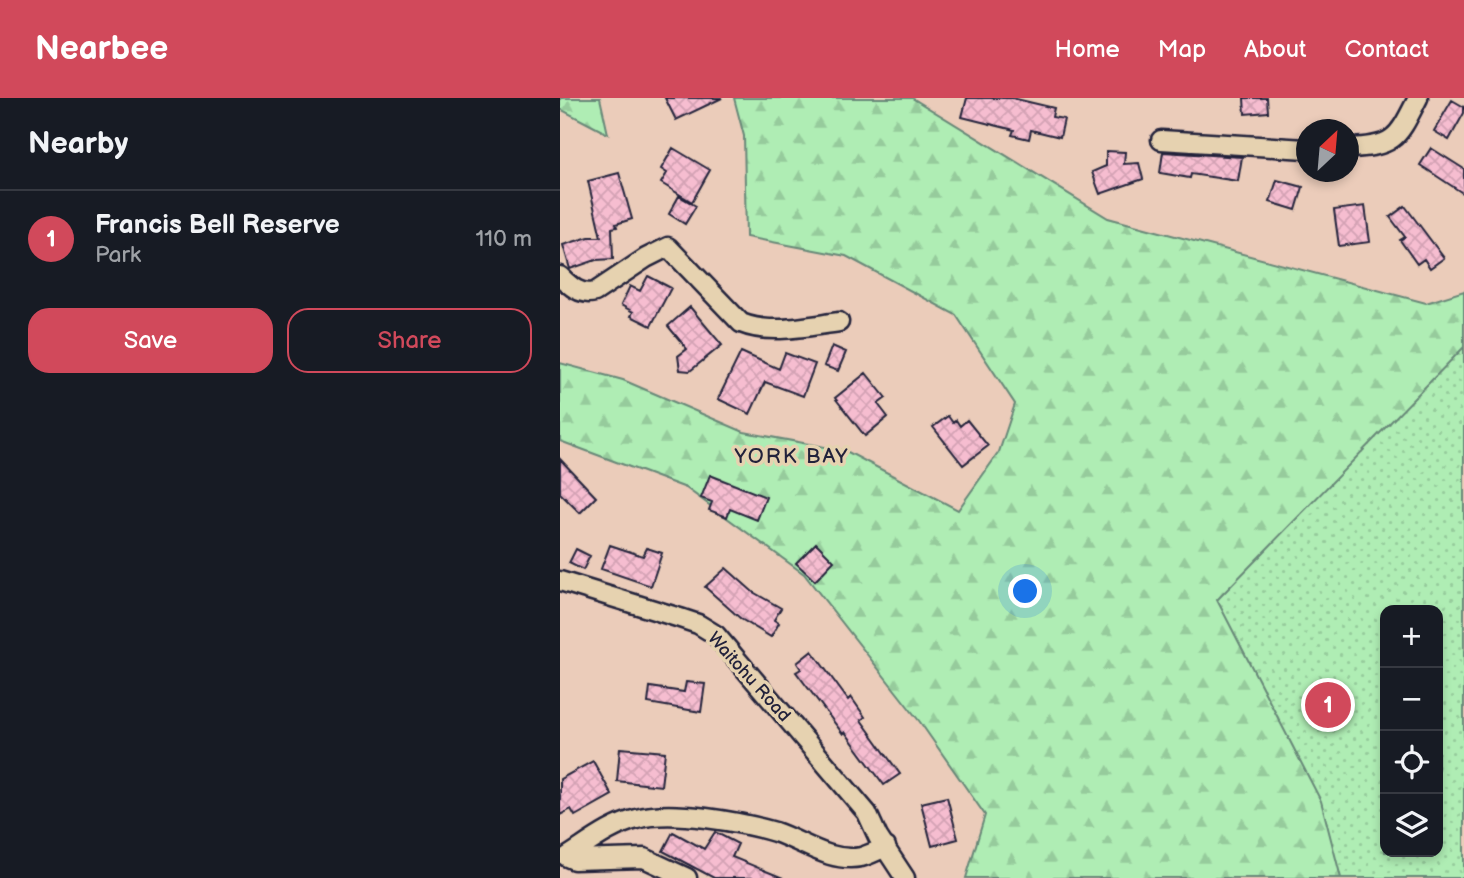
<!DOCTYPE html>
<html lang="en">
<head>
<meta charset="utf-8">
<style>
	:root { --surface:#171b24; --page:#242831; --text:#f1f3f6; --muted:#9ea1a6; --line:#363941; --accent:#d1495b }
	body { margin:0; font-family:"Balsamiq Sans",sans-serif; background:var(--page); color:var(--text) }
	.controls { position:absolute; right:21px; bottom:21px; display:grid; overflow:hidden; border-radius:14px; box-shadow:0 4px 10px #0003 }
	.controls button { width:63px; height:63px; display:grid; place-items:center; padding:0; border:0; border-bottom:2px solid var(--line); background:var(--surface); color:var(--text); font:35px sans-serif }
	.compass { position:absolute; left:736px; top:21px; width:63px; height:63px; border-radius:50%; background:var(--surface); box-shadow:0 4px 10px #0003; rotate:26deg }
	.you { position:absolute; left:466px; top:494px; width:24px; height:24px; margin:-18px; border:5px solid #fff; border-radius:50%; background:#1a73e8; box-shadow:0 0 0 10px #1a73e833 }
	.badge { display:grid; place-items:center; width:46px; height:46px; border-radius:50%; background:var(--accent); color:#fff; font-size:23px; font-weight:700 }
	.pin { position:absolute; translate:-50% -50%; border:4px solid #fff; box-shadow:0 2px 7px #0006 }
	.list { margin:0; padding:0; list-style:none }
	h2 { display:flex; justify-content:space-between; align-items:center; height:91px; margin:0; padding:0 28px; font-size:30px }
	h2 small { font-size:23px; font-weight:400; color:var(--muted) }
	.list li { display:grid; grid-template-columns:46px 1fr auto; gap:21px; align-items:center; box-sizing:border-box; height:98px; padding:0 28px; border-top:2px solid var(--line) }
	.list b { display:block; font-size:26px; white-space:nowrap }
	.list p { margin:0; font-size:23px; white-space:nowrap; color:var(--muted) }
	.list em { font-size:23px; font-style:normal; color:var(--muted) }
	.actions { display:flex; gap:14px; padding:21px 28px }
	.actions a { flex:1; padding:16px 0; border:2px solid var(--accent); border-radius:21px; text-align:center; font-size:24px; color:var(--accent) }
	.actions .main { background:var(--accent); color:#fff }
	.icon { flex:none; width:38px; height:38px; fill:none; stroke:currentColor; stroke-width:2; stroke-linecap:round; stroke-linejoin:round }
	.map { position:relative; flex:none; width:904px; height:780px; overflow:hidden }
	header { display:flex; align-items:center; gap:42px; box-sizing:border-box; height:98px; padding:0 35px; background:var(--accent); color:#fff }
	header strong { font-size:33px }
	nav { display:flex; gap:38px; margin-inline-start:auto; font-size:24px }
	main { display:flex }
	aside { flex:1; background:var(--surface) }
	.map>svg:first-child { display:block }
</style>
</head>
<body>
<header>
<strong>Nearbee</strong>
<nav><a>Home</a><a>Map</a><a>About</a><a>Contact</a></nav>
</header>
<main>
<aside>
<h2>Nearby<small></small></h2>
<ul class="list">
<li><span class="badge">1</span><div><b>Francis Bell Reserve</b><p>Park</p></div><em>110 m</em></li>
</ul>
<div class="actions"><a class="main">Save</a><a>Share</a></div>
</aside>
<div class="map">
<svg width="904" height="780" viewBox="0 0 904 780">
	<defs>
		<pattern id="forest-firs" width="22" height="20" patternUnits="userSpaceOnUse" patternTransform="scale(1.75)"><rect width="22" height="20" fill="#afedb4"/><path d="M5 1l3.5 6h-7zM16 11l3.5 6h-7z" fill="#96cb9c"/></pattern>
		<pattern id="park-dots" width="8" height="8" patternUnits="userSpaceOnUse" patternTransform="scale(1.75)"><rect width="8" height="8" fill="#afedb4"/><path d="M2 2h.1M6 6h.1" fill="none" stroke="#96cb9c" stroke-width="1.8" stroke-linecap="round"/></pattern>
		<pattern id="building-cross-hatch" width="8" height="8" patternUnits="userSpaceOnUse" patternTransform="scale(1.75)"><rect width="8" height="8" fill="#f6bdd0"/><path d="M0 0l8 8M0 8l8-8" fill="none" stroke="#d3a2b4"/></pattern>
	</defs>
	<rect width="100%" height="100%" fill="#ebccba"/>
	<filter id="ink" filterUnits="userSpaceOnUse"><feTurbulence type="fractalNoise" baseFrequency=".0143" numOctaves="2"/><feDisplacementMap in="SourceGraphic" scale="14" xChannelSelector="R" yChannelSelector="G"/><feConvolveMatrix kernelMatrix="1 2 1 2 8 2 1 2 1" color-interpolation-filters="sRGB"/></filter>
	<g filter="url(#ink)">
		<path fill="url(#forest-firs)" stroke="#688878" stroke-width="2" fill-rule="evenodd" d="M0 0H40L48 36 0 11Z
			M174 0H352L548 120 866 205 904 193V780H406L425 717 360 624 244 476 126 390 0 343V265L63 282 184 334 286 353 398 412 439 354 455 306 396 217 286 158 186 139 184 38ZM825 512H878V754H825Z"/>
		<path fill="url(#park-dots)" stroke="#688878" stroke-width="2" fill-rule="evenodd" d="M904 249V780H781L761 703 657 502ZM825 512H878V754H825Z"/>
		<path fill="url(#building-cross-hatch)" stroke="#22223b" stroke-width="2" d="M105 0H162L116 22Z
			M407 0H452L494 10 492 19 504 21 500 39 471 32 469 41 452 37 454 32 402 19Z
			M684 0H707L708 14 685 16Z
			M892 2 904 9V15L889 42 874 33Z
			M113 50 150 72 132 104 101 85 107 75 101 71Z
			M871 50 904 71V96L860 67Z
			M546 53 565 54 564 66 579 65 583 81 540 96 532 74 546 68Z
			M603 54 682 59 678 83 631 76 630 80 600 75Z
			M59 75 72 121 56 126 57 129 52 130 53 161 36 162 10 171 3 147 29 139H41L28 83Z
			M717 82 743 89 736 112 710 104Z
			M119 98 136 108 125 126 109 116Z
			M805 108 810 144 779 148 774 112Z
			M845 108 884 160 870 170 864 161 857 166 840 142 845 139 830 119Z
			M88 178 111 190 91 228 71 218 73 214 61 207 70 188 80 193Z
			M130 209 162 247 130 273 120 272 118 258 127 251 108 228Z
			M272 248 286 254 278 273 264 268Z
			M181 254 219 271 225 255 255 266 243 298 205 284 190 316 158 301Z
			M306 275 326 300 318 306 328 319 305 338 275 300Z
			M388 318 393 325 396 322 400 328 407 322 428 348 403 367 373 329Z
			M0 361 36 399 20 415 0 395Z
			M150 377 206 399 197 422 170 411 167 419 149 412 152 404 141 400Z
			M256 445 274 463 255 483 236 465Z
			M50 447 83 458 87 450 102 455 91 488 41 471Z
			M16 451 30 458 23 472 9 465Z
			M166 470 193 494 221 510 214 522 219 525 211 539 181 521 145 489Z
			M252 553 288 602 291 599 305 619 301 622 340 676 324 687 285 634 283 636 236 574 241 571 237 565Z
			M126 584 145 586 141 614 88 605 90 589 124 594Z
			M60 650 105 654 101 688 57 683Z
			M33 663 52 697 15 718 11 711 0 717V681Z
			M387 699 398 741 372 748 361 705Z
			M113 734 144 751 155 734 178 746 172 759 223 780H154L103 753Z"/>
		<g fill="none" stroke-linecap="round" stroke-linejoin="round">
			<g stroke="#22223b" stroke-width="23">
				<path id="street" d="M601 42 746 51
					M788 50C836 49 838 39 858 0
					M0 178C10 188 21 198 35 194L86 160 108 149 181 225C210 237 248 228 279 224
					M0 483 120 520 138 526 156 537 307 715 318 739 345 780
					M7 759C29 745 52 727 77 721 111 711 181 724 215 734 242 743 270 765 301 759 309 757 318 752 326 749
					M7 759 14 762 84 760 127 780"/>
			</g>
			<use href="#street" stroke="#e6d2b0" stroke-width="18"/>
		</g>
	</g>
	<g text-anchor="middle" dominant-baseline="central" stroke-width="7" stroke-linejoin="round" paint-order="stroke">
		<g font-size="18" fill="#22223b" stroke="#e6d2b0">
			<text transform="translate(189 579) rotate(48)">Waitohu Road</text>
		</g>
		<g font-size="21" letter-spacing="2" fill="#22223b" stroke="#e6d2b0">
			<text x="232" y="358">YORK BAY</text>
		</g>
	</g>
</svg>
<div class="controls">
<button>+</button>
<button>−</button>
<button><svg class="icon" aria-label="locate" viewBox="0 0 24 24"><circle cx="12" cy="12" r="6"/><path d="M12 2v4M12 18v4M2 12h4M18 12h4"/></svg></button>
<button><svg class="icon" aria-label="layers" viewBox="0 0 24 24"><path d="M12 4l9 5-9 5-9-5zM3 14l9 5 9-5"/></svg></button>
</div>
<svg class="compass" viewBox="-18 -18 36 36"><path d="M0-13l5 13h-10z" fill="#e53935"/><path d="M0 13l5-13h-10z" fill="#9ea1a6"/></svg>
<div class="you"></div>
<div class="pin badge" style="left:768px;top:607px">1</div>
</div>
</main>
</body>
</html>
